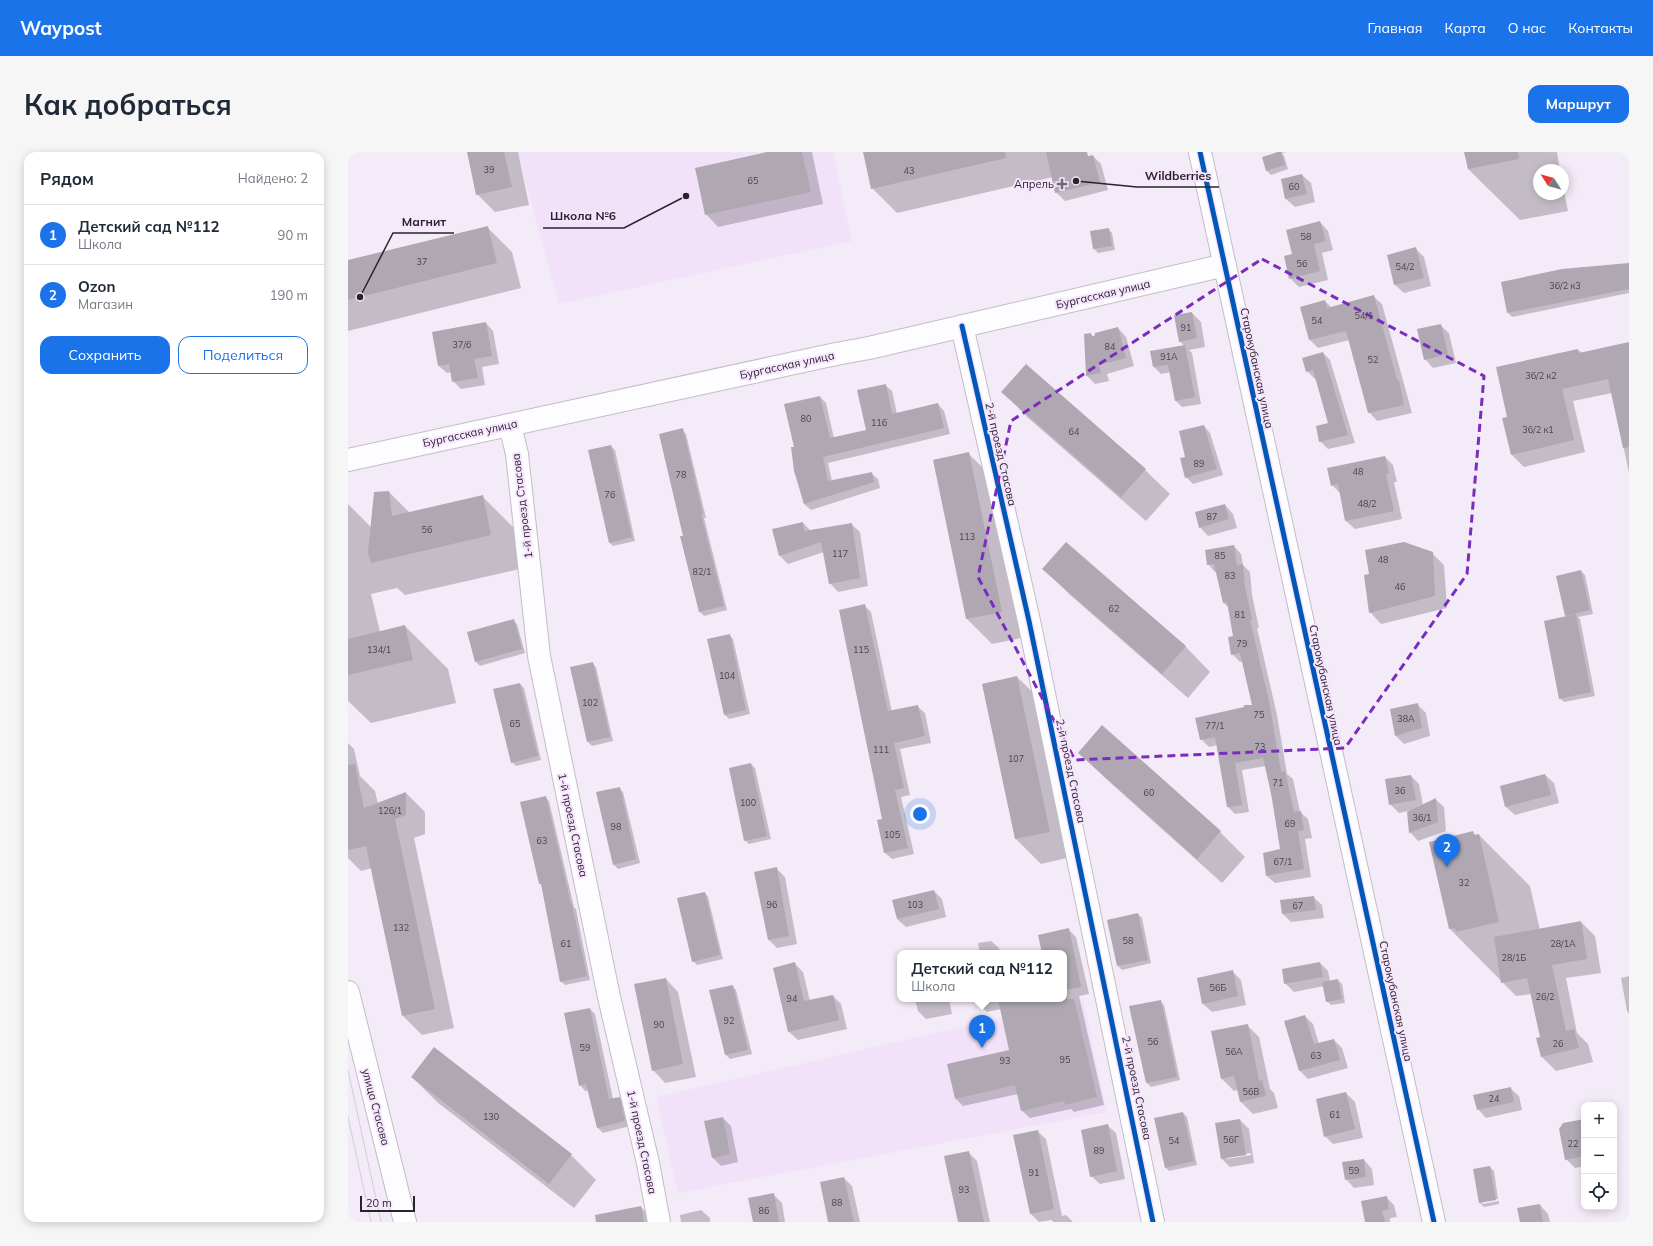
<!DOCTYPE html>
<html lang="ru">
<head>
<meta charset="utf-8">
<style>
	:root { --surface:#fff; --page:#f6f6f7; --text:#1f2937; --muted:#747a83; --line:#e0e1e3; --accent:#1a73e8 }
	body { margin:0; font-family:Mulish,sans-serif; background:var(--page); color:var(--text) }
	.controls { position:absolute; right:12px; bottom:12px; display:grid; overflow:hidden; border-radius:8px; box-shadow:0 2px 10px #0003 }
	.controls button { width:36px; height:36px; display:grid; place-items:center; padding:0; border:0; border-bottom:1px solid var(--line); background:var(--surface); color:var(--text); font:20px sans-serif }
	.compass { position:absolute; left:1185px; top:12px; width:36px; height:36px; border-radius:50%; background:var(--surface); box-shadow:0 2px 10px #0003; rotate:306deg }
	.scale { position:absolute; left:12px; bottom:10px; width:55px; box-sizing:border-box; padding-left:4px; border:2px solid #29232c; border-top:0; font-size:11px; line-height:14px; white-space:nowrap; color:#29232c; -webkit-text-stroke:3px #f7e5fe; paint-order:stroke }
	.you { position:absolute; left:572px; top:662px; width:14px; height:14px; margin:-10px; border:3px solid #fff; border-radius:50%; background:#1a73e8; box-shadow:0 0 0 6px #1a73e833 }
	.badge { display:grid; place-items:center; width:26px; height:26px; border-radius:50%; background:var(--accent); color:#fff; font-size:13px; font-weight:700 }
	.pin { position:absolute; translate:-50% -33px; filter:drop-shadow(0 1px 2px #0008) }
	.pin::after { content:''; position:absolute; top:21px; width:14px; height:12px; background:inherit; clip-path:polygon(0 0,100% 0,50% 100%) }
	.popup { position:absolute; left:549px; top:798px; width:170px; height:52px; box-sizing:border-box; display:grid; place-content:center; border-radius:8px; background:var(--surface); filter:drop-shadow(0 1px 3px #0005); font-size:13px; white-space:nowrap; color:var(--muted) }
	.popup b { font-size:15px; color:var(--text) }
	.popup::after { content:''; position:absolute; left:50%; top:100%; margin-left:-8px; border:8px solid transparent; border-top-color:var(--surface) }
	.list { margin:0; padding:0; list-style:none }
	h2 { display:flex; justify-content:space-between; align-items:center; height:52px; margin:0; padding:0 16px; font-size:17px }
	h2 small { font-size:13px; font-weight:400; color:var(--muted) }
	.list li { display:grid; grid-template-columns:26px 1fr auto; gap:12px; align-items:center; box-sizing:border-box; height:60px; padding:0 16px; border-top:1px solid var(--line) }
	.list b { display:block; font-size:15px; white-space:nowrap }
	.list p { margin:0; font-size:13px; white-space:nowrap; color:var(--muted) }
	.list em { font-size:13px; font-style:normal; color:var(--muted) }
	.actions { display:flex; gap:8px; padding:12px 16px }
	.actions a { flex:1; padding:9px 0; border:1px solid var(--accent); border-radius:12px; text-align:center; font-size:14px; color:var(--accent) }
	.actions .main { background:var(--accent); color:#fff }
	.icon { flex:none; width:22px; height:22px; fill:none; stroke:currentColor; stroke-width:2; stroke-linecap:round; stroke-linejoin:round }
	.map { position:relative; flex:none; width:1281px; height:1070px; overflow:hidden; border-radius:12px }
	header { display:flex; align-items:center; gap:24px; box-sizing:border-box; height:56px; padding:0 20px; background:var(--accent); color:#fff }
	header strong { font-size:19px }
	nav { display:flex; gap:22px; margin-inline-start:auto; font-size:14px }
	.intro { display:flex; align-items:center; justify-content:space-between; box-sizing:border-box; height:96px; padding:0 24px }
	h1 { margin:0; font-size:28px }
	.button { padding:10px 18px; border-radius:12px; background:var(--accent); color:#fff; font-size:14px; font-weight:700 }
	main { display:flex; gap:24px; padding:0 24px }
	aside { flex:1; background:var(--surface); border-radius:12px; box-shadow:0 2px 10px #0003 }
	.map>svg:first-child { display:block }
</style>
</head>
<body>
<header>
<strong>Waypost</strong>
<nav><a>Главная</a><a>Карта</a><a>О нас</a><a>Контакты</a></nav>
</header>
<div class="intro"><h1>Как добраться</h1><a class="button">Маршрут</a></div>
<main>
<aside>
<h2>Рядом<small>Найдено: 2</small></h2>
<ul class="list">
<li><span class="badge">1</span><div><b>Детский сад №112</b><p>Школа</p></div><em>90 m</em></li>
<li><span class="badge">2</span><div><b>Ozon</b><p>Магазин</p></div><em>190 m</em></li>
</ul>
<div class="actions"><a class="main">Сохранить</a><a>Поделиться</a></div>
</aside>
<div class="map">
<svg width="1281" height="1070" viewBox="0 0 1281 1070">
	<rect width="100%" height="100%" fill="#f4ebf8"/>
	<path fill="#f2e2f9" d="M169 0H485L504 89 211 152Z
		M735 847 759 960 330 1041 308 945Z"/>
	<path fill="#0003" fill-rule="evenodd" d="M120 0H170L181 53 147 60 129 42Z
		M424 0H464L475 52 370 75 358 62Z
		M516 0H720L723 9 745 4 753 12 760 38 717 49 708 40 705 25 549 61 524 36Z
		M931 0H938L934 1 936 4 940 17 923 23 919 19 915 6Z
		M1117 0H1209L1212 18H1191V42H1215V34L1220 59 1172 68 1120 17Z
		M954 23 963 31 967 50 947 55 938 47Z
		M972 70 980 79 985 98 974 101 980 128 951 135 942 126 945 102Z
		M139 75 164 100 173 136 0 179V109Z
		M760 77 764 81 767 98 750 101 746 97Z
		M1068 97 1076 105 1083 134 1056 141 1047 133Z
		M1281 112V141L1164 165 1160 161Z
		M1025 144 1034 152 1064 261 1029 269 1021 260 1001 188 970 196 962 188 977 149 984 156Z
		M844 161 853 170 857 195 841 198 844 201 853 252 834 255 827 248 823 220 813 222 806 215 803 200 836 194 832 189Z
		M138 171 145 179 151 212 134 215 137 233 113 237 105 229 104 220 99 221 91 214Z
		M1092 173 1101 181 1108 211 1085 216 1077 207Z
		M770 176 778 185 786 214 759 222 761 229 747 232 739 224 742 182 746 185Z
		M1281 191V321L1264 241 1225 249 1237 300 1176 315 1164 303 1160 266 1230 198 1234 201Z
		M975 201 982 208 1007 291 980 297 972 289 981 272 969 226 967 227 959 219Z
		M537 233 544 239 549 262 590 252 596 259 602 282 480 311 484 329 523 321 530 327 532 336 463 358 456 352 447 318V295L472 245 478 251 486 286 519 279Z
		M655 240 797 318 822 342 798 369 679 265Z
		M856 274 862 281 875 323 845 332 838 325V306Z
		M334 278 338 282 358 366H356L379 458 356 464 352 460 333 385H336Z
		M263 294 267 298 287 389 265 394 261 390Z
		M620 301 645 326 678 485 644 492 619 467 586 308Z
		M1037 305 1045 313 1049 330H1046L1054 367 1007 377 998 369 993 342 984 333Z
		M41 340 62 361 134 344 167 377 176 416 57 443 49 436 23 442 32 480 57 474 100 517 108 551 23 571 0 549V352L24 376Z
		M877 353 885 362 889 376 860 384 852 375Z
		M455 371 463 379 503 372 512 380 520 434 490 440 482 431 476 400 440 412 432 404 425 378Z
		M718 391 838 495 862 520 840 546 721 442 696 417Z
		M886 394 893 402 895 413 902 420 904 443 911 476H909L929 563 939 622 945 627 952 660 960 667 964 686 957 687 963 725 927 731 919 724 916 701 934 698 918 614 894 618 901 660 887 662 880 655 869 593 861 595 853 587 906 554 895 509 892 510 884 502 886 485 881 456 876 451 869 420H867L860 412Z
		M1084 401 1096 413 1099 456 1033 472 1022 460Z
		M1233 419 1237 423 1245 462 1230 465 1232 467 1247 544 1216 550 1212 546 1220 465 1218 463Z
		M517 454 523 460 544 560 570 555 577 561 583 591 552 597 562 643 553 645 566 702 544 707 537 701 535 667Z
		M165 468 169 472 177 501 132 514 128 510 120 481Z
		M381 483 385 487 402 562 381 567 377 563Z
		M244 511 248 515 265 589 244 594 240 590 223 516Z
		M669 525 694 549 727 704 693 712 668 687 635 532Z
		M172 532 176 536 193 608 168 614 164 610Z
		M1069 552 1078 561 1082 584 1056 592 1048 584Z
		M754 575 872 680 897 705 874 731 756 625 731 600Z
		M0 591 6 597 12 624 27 639 30 652 58 641 77 660V682L66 686 106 876 74 883 55 864 24 716 13 719 0 706Z
		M403 612 407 616 423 687 401 692 397 688 382 617Z
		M1197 623 1206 631 1211 651 1167 663 1158 655 1153 635Z
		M1063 624 1071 632 1075 653 1087 647 1096 655 1098 679 1070 689 1062 680 1060 659 1051 661 1042 652Z
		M271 636 275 640 292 711 270 717 266 713Z
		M197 645 201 649 226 755 228 757 242 828 217 833 213 829 194 734 192 731Z
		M1125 680 1128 684 1131 683 1182 734 1192 778 1233 770 1247 784 1253 821 1218 826 1229 881 1240 892 1245 910 1208 919 1194 905 1193 886 1184 842 1168 844 1102 777Z
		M428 716 437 725 449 792 429 796 421 788Z
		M586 739 594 747 598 765 558 775 549 767Z
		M357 741 360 745 375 807 349 813 345 809Z
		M965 745 974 753 976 766 943 770 935 762 933 749Z
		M790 762 794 766 803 811 774 818 770 814 760 768Z
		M720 777 728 785 741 842 731 844 756 953 726 960 723 957 682 966 674 959 670 942 615 954 608 947 663 899 653 857 639 860 631 852 630 847H716V801H695Z
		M643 789 651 796 652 801H632L630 791Z
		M972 811 980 819 982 829 990 828 994 832 997 851 983 853 979 849 976 834 946 840 937 831Z
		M447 812 455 820 462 849 485 844 493 852 499 877 450 888 441 880Z
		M884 819 893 828 898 853 864 860 855 852Z
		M1281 824V862L1279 859 1273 826Z
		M318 827 330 840 348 925 317 931 305 918Z
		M384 834 388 838 404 902 382 907 378 903 363 839Z
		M567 847H601L604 862 578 867 570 859Z
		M812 849 816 853 832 928 803 935 799 931 782 855Z
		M242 857 247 862 265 947 271 946 277 951 282 974 255 981 250 976 241 938 237 939 232 933Z
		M957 864 965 872 971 892 986 888 994 896 1000 916 960 927 952 919Z
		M899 873 911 885 922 937 926 941 930 956 905 962 893 950 890 938 886 939 874 927Z
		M86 897 223 1003 248 1028 226 1056 89 950 64 925Z
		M1162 936 1171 944 1174 958 1138 966 1130 957Z
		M998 941 1007 950 1015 986 985 992 977 984Z
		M835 961 839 965 849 1013 821 1019 817 1015Z
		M375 966 383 974 390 1010 373 1014 365 1006Z
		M892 968 901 977 906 1011 882 1015 874 1007 868 972ZM903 1001V1003L879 1007V1005Z
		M1236 968V1014L1227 1016 1218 1007Z
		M759 973 768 981 777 1027 752 1032 743 1024Z
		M689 979 698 987 714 1064 718 1063 725 1070H705L704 1068 691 1070 683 1062 666 984Z
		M620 1000 629 1009 642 1070H611Z
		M1016 1008 1024 1017 1026 1033 1006 1036 998 1027Z
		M1142 1015 1146 1019 1150 1047 1134 1050V1052L1151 1049V1052L1136 1055 1132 1051Z
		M496 1026 504 1034 512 1070H481Z
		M425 1042 434 1051 437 1070H406Z
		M1038 1045 1046 1053 1049 1065 1042 1066V1070H1018Z
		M1192 1053 1200 1062 1202 1070H1173Z
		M293 1055 301 1063 303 1070H273Z
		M353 1058 362 1066V1070H333L332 1063Z"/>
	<path fill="#afa8b2" d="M119 0H156L164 35 128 43Z
		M419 0H454L463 40 357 63 347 16Z
		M515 0H657L658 6 523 37Z
		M698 0H739L740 4 745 3 752 30 707 41Z
		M930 0H933L937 13 918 19 914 5Z
		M1116 0H1170L1171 7 1120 17Z
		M954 22 959 42 937 47 933 27Z
		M972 69 978 89 966 92 972 119 941 127 936 104 944 102 938 78Z
		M140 74 149 111 0 148V108Z
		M761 76 764 94 745 97 742 79Z
		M1068 95 1076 126 1046 133 1039 103Z
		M1281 111V137L1159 161 1153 130 1214 117Z
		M1026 143 1049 228H1051L1056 253 1020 261 998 179 961 188 952 155 977 148 979 156Z
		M844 160 849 186 831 190 826 163Z
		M138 170 144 204 126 207 130 226 104 230 101 212 90 214 84 180Z
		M1093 172 1100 202 1076 208 1069 177Z
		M770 175 778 206 751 213 753 221 738 224 736 182 743 181 744 185 747 183V181Z
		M1281 190V295L1275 296 1260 227 1214 237 1226 288 1163 303 1154 266 1159 265 1148 215 1230 197 1231 201Z
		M837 193 847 245 827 249 820 213 805 215 802 199Z
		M975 200 1000 283 971 290 968 274 980 271 965 218 958 220 954 206Z
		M678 212 798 317 773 345 653 240Z
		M538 232 544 262 590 251 596 276 475 305 480 329 524 320 526 330 456 352 446 319 443 295H446L436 252 472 244 482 286 518 278 509 238Z
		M856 273 869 317 837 326 832 306 837 305 831 279Z
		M335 276 355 362H353L376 454 351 460 332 384H335L311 282Z
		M263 293 284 385 261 391 240 298Z
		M621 300 654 460 618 467 585 308Z
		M1037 304 1041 321 1038 322 1046 359 997 369 990 332 983 334 979 316Z
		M41 339 44 364 135 343 143 383 23 411 20 401 26 340Z
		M877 352 881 367 851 376 847 360Z
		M455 370 456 379 504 371 512 426 481 432 473 390 431 404 424 377Z
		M718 390 838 494 814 522 694 417Z
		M1056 390 1085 400 1087 444 1021 461 1016 423 1021 422 1017 398Z
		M886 393 889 413 895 412 897 435 904 468H902L922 554 933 620 937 619 946 660 953 659 956 678 950 679 956 717 918 724 915 701 932 697 923 641 915 606 887 611 894 653 879 655 867 585 852 588 847 566 896 555V553H904L892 501 883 503 880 485 885 484 879 450 875 451 866 412 859 413 857 398Z
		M1233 418 1242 458 1217 464 1208 424Z
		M517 452 540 559 570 553 577 584 546 591 556 636 547 638 560 696 536 701 529 668 534 667 491 458Z
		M1228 462 1243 540 1211 547 1196 469Z
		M166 467 174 497 127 510 119 480Z
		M57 473 65 508 0 523V487Z
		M382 482 398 558 376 563 359 487Z
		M245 510 262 585 239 590 222 515Z
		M669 524 702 680 667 687 634 532Z
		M172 531 190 604 163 611 145 537Z
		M1070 551 1074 576 1047 584 1042 557Z
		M754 573 873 679 849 707 730 601Z
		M403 611 419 684 396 689 381 616Z
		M7 612 16 656 58 640V663L47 667 87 857 54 864 18 694 0 698V613Z
		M1197 622 1203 643 1157 655 1152 634Z
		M1063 623 1068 648 1041 653 1037 627Z
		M272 635 288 707 265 713 248 640Z
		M198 644 223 752H224L239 824 212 830 193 732H191L172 650Z
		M1088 646 1090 670 1061 681 1059 660Z
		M1125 679 1126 683 1131 682 1151 770 1108 780 1107 776 1101 777 1081 690Z
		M429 715 441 784 420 788 406 720Z
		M586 738 591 757 549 767 544 748Z
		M357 740 372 803 344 810 329 746Z
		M966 744 968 758 934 762 932 748Z
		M790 761 800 808 769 814 759 768Z
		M1233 769 1239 807 1204 813 1218 879 1226 877 1231 896 1193 905 1188 886 1192 885 1179 826 1153 831 1146 785Z
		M721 776 733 835 716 838V801H694L690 783Z
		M447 810 456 849 485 843 491 868 440 880 425 816Z
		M972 810 975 825 936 832 934 817Z
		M885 818 890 844 854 852 849 826Z
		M318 826 335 912 304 919 286 832Z
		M990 827 994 847 978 850 974 830Z
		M385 833 400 898 377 903 361 838Z
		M650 847H726L749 945 717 953 716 949 673 959 667 933 607 947 599 912 661 898Z
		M813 848 829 925 798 931 781 854Z
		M242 856 261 947 272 945 277 969 249 976 238 932 231 934 216 861Z
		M957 863 966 892 986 887 992 908 951 919 936 869Z
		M900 872 911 929 914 928 918 944 892 950 886 924 873 927 863 879Z
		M86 895 224 1002 201 1032 63 925Z
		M1163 935 1166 950 1129 958 1125 943Z
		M998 940 1007 977 976 985 968 947Z
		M835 960 846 1009 817 1016 806 966Z
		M375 965 382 1002 364 1006 356 969Z
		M892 967 898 1003 873 1007 867 971Z
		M1236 967V1004L1217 1008 1211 977 1215 971Z
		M760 972 769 1019 742 1025 733 978Z
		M690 978 706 1057 682 1062 665 983Z
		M621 999 636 1070H610L596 1004Z
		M1016 1007 1018 1025 997 1028 994 1010Z
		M1142 1014 1148 1048 1131 1051 1125 1017Z
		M496 1025 506 1070H480L472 1030Z
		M426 1041 431 1070H405L400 1046Z
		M1039 1044 1041 1057 1034 1059 1037 1070H1017L1013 1049Z
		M1192 1052 1195 1070H1172L1169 1056Z
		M293 1054 296 1070H248L247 1063Z"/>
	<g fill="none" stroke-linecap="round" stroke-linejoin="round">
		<g stroke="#c4bcc6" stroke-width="24">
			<path id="minor" d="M852 0 1086 1070
				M614 174 681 469 805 1070
				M162 273 169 302 191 504 261 845 300 1011 311 1070
				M0 308 488 202 521 196 877 113
				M0 840 57 1070"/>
		</g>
		<use href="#minor" stroke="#fdfcfe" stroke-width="22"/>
		<path stroke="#cfcdd1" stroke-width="1" d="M0 918 33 1070
			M0 965 23 1070"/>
		<g stroke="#f7e5fe" stroke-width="8">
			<path id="cycleway" d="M852 0 1086 1070
				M614 174 681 469 805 1070"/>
		</g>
		<use href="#cycleway" stroke="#0057b8" stroke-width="5"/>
	</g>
	<path fill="none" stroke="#7b2cbf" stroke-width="3" stroke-dasharray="8 5" stroke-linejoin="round" d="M914 107 1136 224 1119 422 997 596 727 608 630 425 663 269Z"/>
	<path fill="#706973" stroke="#f7e5fe" stroke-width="1.5" d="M712 26h4v4h4v4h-4v4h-4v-4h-4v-4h4z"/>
	<g text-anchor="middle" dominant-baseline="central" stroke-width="4" stroke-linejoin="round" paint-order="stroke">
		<g font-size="9" fill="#4a444e">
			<text x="141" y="17">39</text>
			<text x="561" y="18">43</text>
			<text x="405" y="28">65</text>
			<text x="946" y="34">60</text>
			<text x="958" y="84">58</text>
			<text x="74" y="109">37</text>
			<text x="954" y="111">56</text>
			<text x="1057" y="114">54/2</text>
			<text x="1217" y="133">36/2 к3</text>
			<text x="1016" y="163">54/1</text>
			<text x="969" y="168">54</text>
			<text x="838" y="175">91</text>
			<text x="114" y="192">37/6</text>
			<text x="762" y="194">84</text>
			<text x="821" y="204">91А</text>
			<text x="1025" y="207">52</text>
			<text x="1193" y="223">36/2 к2</text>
			<text x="458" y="266">80</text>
			<text x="531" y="270">116</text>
			<text x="1190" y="277">36/2 к1</text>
			<text x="726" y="279">64</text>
			<text x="851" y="311">89</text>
			<text x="1010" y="319">48</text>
			<text x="333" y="322">78</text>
			<text x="262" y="342">76</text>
			<text x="1019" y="351">48/2</text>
			<text x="864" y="364">87</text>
			<text x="79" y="377">56</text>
			<text x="619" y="384">113</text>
			<text x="492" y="401">117</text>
			<text x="872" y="403">85</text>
			<text x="1035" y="407">48</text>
			<text x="354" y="419">82/1</text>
			<text x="882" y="423">83</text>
			<text x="1052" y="434">46</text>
			<text x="766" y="456">62</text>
			<text x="892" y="462">81</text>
			<text x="894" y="491">79</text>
			<text x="31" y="497">134/1</text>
			<text x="513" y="497">115</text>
			<text x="379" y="523">104</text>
			<text x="242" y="550">102</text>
			<text x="911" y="562">75</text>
			<text x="1058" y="566">38А</text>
			<text x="167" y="571">65</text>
			<text x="867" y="573">77/1</text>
			<text x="912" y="594">73</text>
			<text x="533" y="597">111</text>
			<text x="668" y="606">107</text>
			<text x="930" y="630">71</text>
			<text x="1052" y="638">36</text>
			<text x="801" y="640">60</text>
			<text x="400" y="650">100</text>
			<text x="42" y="658">126/1</text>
			<text x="1074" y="665">36/1</text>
			<text x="942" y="671">69</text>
			<text x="268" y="674">98</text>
			<text x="544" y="682">105</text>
			<text x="194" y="688">63</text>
			<text x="935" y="709">67/1</text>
			<text x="1116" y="730">32</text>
			<text x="424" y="752">96</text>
			<text x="567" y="752">103</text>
			<text x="950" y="753">67</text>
			<text x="53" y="775">132</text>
			<text x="780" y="788">58</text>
			<text x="218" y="791">61</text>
			<text x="1215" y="791">28/1А</text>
			<text x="1166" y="805">28/1Б</text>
			<text x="870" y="835">56Б</text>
			<text x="1197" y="844">26/2</text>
			<text x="444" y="846">94</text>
			<text x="381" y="868">92</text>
			<text x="311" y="872">90</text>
			<text x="805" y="889">56</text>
			<text x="1210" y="891">26</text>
			<text x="237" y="895">59</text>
			<text x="886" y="899">56А</text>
			<text x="968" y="903">63</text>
			<text x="717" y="907">95</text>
			<text x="657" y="908">93</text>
			<text x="903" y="939">56В</text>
			<text x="1146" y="946">24</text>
			<text x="987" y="962">61</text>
			<text x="143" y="964">130</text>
			<text x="883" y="987">56Г</text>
			<text x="826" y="988">54</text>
			<text x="1225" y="991">22</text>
			<text x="751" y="998">89</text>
			<text x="1006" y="1018">59</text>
			<text x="686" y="1020">91</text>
			<text x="616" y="1037">93</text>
			<text x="489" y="1050">88</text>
			<text x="416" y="1058">86</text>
		</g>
		<g font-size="11" fill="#29232c" stroke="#f7e5fe" text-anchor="end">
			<text x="706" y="32">Апрель</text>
		</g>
		<g font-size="11" fill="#29232c" stroke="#f7e5fe">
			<text transform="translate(755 142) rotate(-13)">Бургасская улица</text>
			<text transform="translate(439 213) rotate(-12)">Бургасская улица</text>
			<text transform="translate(909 216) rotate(78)">Старокубанская улица</text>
			<text transform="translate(122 281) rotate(-12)">Бургасская улица</text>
			<text transform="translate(653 302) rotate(77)">2-й проезд Стасова</text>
			<text transform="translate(174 354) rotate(-97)">1-й проезд Стасова</text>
			<text transform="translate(978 533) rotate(78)">Старокубанская улица</text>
			<text transform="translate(723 619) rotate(78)">2-й проезд Стасова</text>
			<text transform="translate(225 673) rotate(78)">1-й проезд Стасова</text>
			<text transform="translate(1048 849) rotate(78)">Старокубанская улица</text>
			<text transform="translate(789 936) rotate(78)">2-й проезд Стасова</text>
			<text transform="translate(28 955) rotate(75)">улица Стасова</text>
			<text transform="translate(294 990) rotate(78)">1-й проезд Стасова</text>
		</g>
	</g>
	<path fill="none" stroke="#29232c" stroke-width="1.5" d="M728 29L789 35H871M338 44L276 76H195M12 145L45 81H106"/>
	<g fill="#29232c" stroke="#f7e5fe" stroke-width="1.5">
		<circle cx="728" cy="29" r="4"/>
		<circle cx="338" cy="44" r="4"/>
		<circle cx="12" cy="145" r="4"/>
	</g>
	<g font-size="12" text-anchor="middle" font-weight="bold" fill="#29232c" stroke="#f7e5fe" stroke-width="4" stroke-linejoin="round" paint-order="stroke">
		<text x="830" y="28">Wildberries</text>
		<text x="235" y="68">Школа №6</text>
		<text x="76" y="74">Магнит</text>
	</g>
</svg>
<div class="controls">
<button>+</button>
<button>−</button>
<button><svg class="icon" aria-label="locate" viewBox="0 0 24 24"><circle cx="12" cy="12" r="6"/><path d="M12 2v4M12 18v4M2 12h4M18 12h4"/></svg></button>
</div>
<svg class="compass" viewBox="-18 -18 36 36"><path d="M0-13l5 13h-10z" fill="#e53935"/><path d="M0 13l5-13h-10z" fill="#747a83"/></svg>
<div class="scale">20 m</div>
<div class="you"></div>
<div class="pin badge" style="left:634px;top:896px">1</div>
<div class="popup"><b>Детский сад №112</b>Школа</div>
<div class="pin badge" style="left:1099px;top:715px">2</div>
</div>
</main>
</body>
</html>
